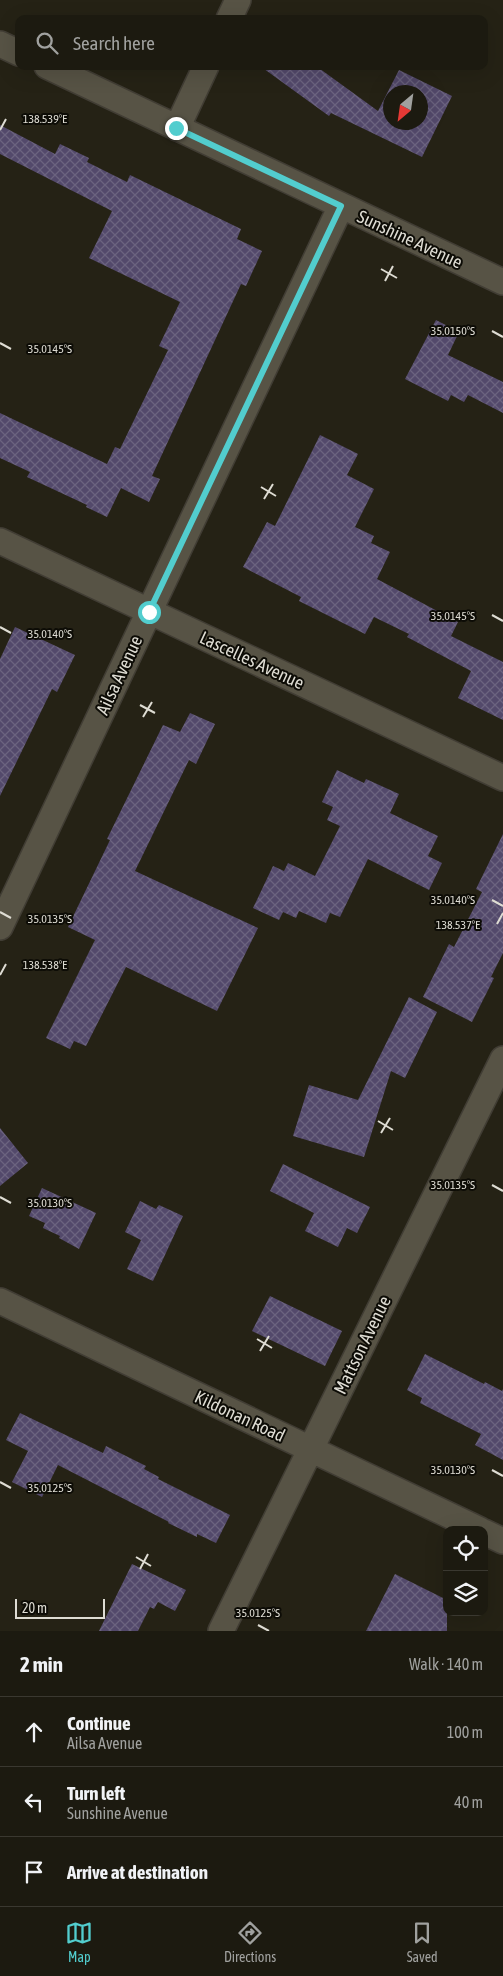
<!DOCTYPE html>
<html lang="en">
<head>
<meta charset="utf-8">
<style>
	:root { --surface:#1c1a10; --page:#29271e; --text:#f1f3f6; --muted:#a0a19f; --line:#3a3830; --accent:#52cdce }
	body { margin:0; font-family:"Asap Condensed",sans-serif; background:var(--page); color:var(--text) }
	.controls { position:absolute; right:15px; bottom:15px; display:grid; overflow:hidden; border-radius:10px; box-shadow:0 5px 20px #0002 }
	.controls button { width:45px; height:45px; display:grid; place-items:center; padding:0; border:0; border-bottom:1px solid var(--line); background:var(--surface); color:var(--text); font:25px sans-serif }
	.compass { position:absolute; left:383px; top:85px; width:45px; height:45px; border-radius:50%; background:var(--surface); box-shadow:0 5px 20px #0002; rotate:209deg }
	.scale { position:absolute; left:15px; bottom:12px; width:90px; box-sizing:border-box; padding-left:5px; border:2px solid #dedcd3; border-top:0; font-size:14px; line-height:18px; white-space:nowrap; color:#dedcd3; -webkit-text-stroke:4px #0d0c06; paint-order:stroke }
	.stop { position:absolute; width:15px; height:15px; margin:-11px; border:4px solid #52cdce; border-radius:50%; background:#fff }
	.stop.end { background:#52cdce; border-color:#fff; box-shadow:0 1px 5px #0008 }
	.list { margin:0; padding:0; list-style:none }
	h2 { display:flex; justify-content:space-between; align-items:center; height:65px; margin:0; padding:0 20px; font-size:21px }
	h2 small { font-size:16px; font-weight:400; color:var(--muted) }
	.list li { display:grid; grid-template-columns:32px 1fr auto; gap:15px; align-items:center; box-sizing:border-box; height:70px; padding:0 20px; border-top:1px solid var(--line) }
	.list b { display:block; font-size:19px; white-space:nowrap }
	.list p { margin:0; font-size:16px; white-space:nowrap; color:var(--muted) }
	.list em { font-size:16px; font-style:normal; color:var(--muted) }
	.icon { flex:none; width:28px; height:28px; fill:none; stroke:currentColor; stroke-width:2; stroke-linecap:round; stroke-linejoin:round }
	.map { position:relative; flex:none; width:503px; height:1631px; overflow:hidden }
	.search { position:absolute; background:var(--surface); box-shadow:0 5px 20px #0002; left:15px; right:15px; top:15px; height:55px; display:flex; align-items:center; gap:12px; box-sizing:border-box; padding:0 18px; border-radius:10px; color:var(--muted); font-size:19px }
	.sheet { height:275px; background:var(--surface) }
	nav { display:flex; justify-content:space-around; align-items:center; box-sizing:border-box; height:70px; border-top:1px solid var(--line); background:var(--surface); font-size:14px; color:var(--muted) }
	nav a { display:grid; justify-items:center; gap:2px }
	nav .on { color:var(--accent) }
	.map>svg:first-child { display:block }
</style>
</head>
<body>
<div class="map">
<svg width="503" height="1631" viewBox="0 0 503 1631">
	<defs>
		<pattern id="building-cross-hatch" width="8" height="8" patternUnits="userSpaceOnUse" patternTransform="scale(1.25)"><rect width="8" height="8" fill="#53496b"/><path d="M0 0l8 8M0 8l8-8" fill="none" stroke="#6b637f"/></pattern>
	</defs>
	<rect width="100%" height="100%" fill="#252215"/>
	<path fill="url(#building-cross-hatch)" fill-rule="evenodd" d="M260 66H316L378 111 399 70 452 96 422 157 331 113 329 116ZM390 92H420V122H390Z
		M0 125 55 154 60 144 89 158 87 162 127 182 130 175 241 229 237 239 262 251 246 286 241 284 152 476 160 479 149 502 121 488 107 517 86 507 87 505 27 477 30 472 0 458V413L107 464 115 447 120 449 168 350 159 346 180 302 89 258 112 211 0 154Z
		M436 320 459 332 448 355 503 382V413L468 395 464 402 451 395 448 401 405 379Z
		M320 435 358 454 347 475 374 489 355 527 374 536 371 543 390 552 377 579 458 622 451 636 503 662V720L458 698 471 671 407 637 409 634 374 617 365 634 299 601 301 597 243 567 267 522 275 526Z
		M15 627 75 655 57 692 52 689 0 796V659Z
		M190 713 215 724 196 764 189 760 135 871 258 928 217 1011 126 967 86 1046 74 1041 70 1049 46 1038 95 940 68 927 110 840 107 839 163 725 180 732Z
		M337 770 364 783 366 779 399 794 390 813 438 836 428 856 442 863 429 890 368 859 340 917 330 913 326 923 299 911 296 918 283 912 279 920 253 908 273 866 284 871 288 863 315 876 340 826 327 820 333 807 322 802Z
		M503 834V953L491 977 494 978 472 1022 423 997 449 944 454 947 482 892 476 889Z
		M409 997 437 1012 405 1078 391 1071 364 1157 293 1136 309 1085 358 1100Z
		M0 1128 28 1163 0 1186Z
		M283 1164 370 1207 357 1233 347 1228 338 1247 305 1231 314 1213 270 1191Z
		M42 1188 96 1213 79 1249 59 1238 60 1236 43 1228 45 1223 29 1216Z
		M140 1201 156 1209 159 1205 183 1216 153 1281 127 1269 141 1240 125 1232Z
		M270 1296 342 1331 325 1366 252 1331Z
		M425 1354 484 1384 485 1382 502 1391 503 1389V1460L475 1445 481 1434 420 1403 422 1398 407 1390Z
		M20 1413 103 1453 106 1446 146 1466 144 1469 159 1477 158 1479 230 1515 216 1543 197 1534V1537L168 1523 169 1522 58 1465 42 1497 12 1482 28 1451 6 1440Z
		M132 1564 186 1590 175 1611 158 1602 154 1609 150 1607 138 1631H99Z
		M395 1574 447 1600V1631H366Z"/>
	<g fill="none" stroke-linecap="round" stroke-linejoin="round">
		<g stroke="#413d34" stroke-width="28">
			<path id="minor" d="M229 19 238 0
				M0 44 19 53
				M47 66 503 282
				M177 128 206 66
				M0 541 503 778
				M0 927 341 206
				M0 1301 480 1530
				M484 1532 503 1541
				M221 1631 503 1059"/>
		</g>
		<use href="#minor" stroke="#575345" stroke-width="25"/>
	</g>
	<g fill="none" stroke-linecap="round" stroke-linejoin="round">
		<path stroke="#52cdce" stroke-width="6" d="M149 612 341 206 176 128"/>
	</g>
	<path fill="none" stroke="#dedcd3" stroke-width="2" d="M0 130 6 119M381 269 397 278M385 281 393 266M492 331 503 337M0 343 11 349M261 487 276 496M264 499 273 484M492 615 503 621M0 627 11 633M140 705 155 713M143 717 152 702M492 900 503 906M0 912 11 918M497 924 503 913M0 975 6 964M378 1121 393 1130M381 1133 390 1118M492 1185 503 1191M0 1197 11 1203M257 1339 272 1348M260 1351 269 1336M492 1470 503 1476M0 1482 11 1488M136 1557 151 1566M140 1569 148 1554M258 1625 269 1631"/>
	<g text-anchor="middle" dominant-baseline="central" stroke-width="4" stroke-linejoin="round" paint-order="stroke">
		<g font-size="18" fill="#dedcd3" stroke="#0d0c06">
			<text transform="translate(410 239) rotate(25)">Sunshine Avenue</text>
			<text transform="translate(252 660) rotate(25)">Lascelles Avenue</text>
			<text transform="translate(119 675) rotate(-65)">Ailsa Avenue</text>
			<text transform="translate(362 1345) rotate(-64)">Mattson Avenue</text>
			<text transform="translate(240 1416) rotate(25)">Kildonan Road</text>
		</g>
	</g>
	<g font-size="12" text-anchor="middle" fill="#dedcd3" stroke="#0d0c06" stroke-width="4" stroke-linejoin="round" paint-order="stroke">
		<text x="45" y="123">138.539°E</text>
		<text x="453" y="335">35.0150°S</text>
		<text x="50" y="353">35.0145°S</text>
		<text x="453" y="620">35.0145°S</text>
		<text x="50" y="638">35.0140°S</text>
		<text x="453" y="904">35.0140°S</text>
		<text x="50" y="923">35.0135°S</text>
		<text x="458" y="929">138.537°E</text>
		<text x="45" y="969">138.538°E</text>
		<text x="453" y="1189">35.0135°S</text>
		<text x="50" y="1207">35.0130°S</text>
		<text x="453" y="1474">35.0130°S</text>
		<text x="50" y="1492">35.0125°S</text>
		<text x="258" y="1617">35.0125°S</text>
	</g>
</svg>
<div class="controls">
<button><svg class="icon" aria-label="locate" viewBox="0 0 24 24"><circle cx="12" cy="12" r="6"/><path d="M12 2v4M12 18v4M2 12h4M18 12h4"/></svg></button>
<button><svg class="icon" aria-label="layers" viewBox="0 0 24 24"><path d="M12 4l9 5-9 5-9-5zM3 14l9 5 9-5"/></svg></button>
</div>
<svg class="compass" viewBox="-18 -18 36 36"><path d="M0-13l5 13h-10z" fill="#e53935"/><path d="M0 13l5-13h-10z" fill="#a0a19f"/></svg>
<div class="scale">20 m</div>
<div class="stop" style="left:149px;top:612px"></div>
<div class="stop end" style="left:176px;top:128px"></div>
<div class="search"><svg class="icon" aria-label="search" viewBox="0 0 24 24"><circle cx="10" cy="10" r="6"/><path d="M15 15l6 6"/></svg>Search here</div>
</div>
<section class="sheet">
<h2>2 min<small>Walk · 140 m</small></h2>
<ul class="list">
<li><svg class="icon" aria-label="ahead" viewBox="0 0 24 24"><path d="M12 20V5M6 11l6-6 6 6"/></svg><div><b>Continue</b><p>Ailsa Avenue</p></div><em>100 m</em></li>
<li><svg class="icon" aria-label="left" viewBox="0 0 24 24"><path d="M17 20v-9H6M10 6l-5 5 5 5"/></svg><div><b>Turn left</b><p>Sunshine Avenue</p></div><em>40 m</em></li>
<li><svg class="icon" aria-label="arrive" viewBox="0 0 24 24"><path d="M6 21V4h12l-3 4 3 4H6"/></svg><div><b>Arrive at destination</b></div></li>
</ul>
</section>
<nav>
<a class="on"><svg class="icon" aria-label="map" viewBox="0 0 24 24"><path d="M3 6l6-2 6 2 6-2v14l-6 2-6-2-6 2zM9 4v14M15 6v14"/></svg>Map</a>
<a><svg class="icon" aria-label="directions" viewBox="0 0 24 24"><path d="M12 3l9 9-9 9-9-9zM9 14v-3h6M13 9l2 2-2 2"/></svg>Directions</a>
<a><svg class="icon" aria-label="saved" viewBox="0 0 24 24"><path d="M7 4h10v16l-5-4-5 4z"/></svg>Saved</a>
</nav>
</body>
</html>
